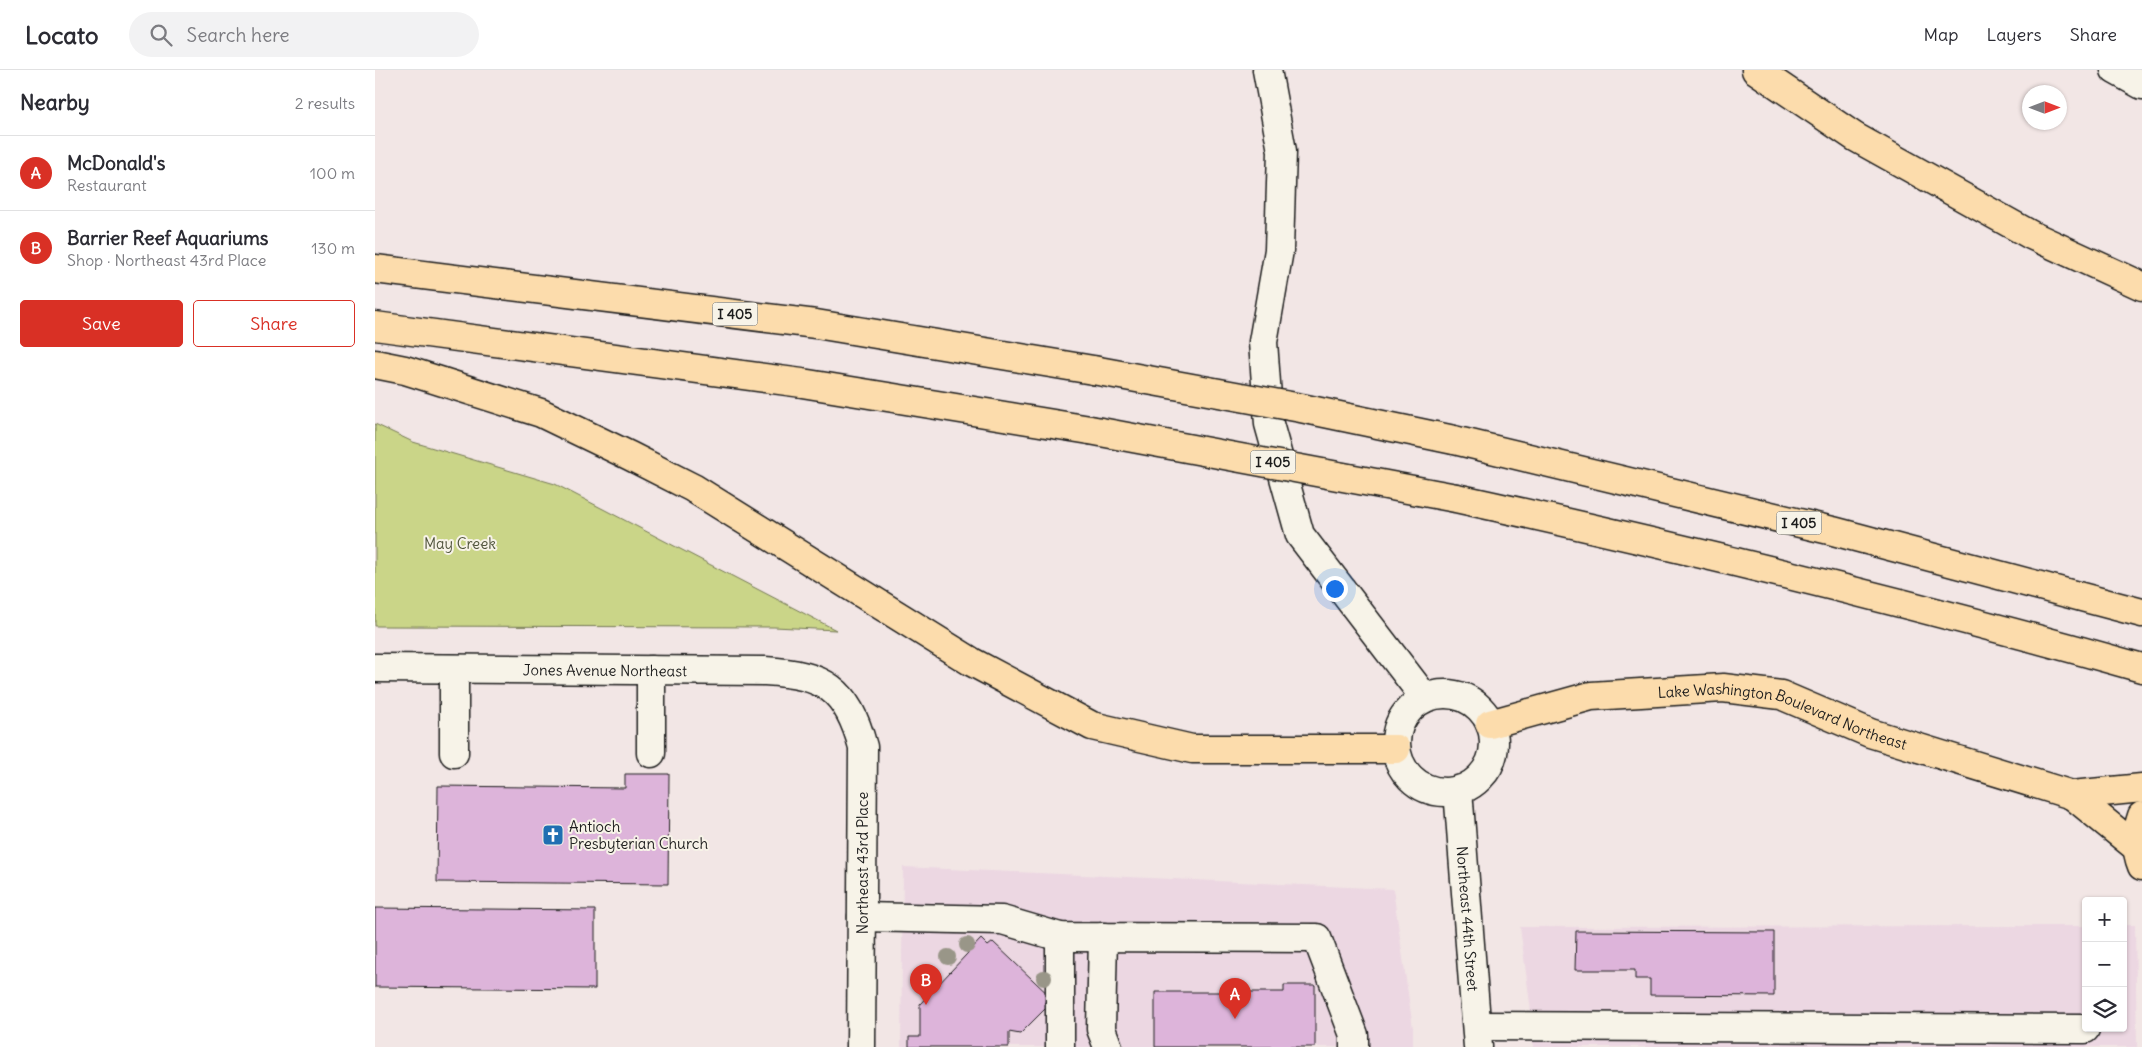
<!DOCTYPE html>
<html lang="en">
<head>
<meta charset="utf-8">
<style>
	:root { --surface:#fff; --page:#f2f2f3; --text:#2b2b33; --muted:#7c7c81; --line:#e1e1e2; --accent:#d93025 }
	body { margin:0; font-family:Delius,sans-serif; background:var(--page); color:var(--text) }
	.controls { position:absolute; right:15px; bottom:15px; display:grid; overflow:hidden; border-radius:5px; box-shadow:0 1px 4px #0004 }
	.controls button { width:45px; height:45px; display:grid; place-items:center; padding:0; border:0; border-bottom:1px solid var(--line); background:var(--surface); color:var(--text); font:25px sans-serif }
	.compass { position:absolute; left:1647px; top:15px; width:45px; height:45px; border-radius:50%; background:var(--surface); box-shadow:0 1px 4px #0004; rotate:90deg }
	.you { position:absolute; left:959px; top:518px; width:18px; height:18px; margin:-12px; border:4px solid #fff; border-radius:50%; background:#1a73e8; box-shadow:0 0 0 8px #1a73e833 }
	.badge { display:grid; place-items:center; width:32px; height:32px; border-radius:50%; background:var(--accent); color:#fff; font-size:16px; font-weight:700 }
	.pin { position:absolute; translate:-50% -41px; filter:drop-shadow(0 1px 2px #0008) }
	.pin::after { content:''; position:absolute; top:26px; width:18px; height:15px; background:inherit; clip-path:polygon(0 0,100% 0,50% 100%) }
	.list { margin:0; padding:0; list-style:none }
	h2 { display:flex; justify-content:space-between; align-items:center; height:65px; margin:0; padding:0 20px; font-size:21px }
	h2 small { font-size:16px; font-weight:400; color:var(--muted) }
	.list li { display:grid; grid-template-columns:32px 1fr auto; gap:15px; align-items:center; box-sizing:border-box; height:75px; padding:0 20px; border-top:1px solid var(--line) }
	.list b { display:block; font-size:19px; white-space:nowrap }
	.list p { margin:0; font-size:16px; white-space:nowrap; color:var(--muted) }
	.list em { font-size:16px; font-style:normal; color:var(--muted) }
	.actions { display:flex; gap:10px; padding:15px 20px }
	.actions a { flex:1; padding:11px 0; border:1px solid var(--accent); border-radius:5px; text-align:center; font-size:18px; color:var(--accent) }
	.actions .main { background:var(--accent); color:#fff }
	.icon { flex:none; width:28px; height:28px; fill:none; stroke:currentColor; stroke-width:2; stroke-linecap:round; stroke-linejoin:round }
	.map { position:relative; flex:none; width:1767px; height:977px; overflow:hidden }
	header { display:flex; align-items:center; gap:30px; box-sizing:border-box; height:70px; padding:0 25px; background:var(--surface); border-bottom:1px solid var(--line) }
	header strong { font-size:24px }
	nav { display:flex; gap:28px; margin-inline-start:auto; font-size:18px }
	.search { width:350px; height:45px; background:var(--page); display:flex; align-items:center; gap:12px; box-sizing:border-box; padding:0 18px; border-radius:28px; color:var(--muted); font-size:19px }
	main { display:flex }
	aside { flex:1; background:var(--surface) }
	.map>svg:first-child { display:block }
</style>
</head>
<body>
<header>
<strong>Locato</strong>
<div class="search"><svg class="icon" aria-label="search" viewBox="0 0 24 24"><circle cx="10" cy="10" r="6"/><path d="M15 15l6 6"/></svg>Search here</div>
<nav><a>Map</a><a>Layers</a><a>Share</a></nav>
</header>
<main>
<aside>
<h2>Nearby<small>2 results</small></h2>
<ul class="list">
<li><span class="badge">A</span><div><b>McDonald's</b><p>Restaurant</p></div><em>100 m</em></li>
<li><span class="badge">B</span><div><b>Barrier Reef Aquariums</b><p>Shop · Northeast 43rd Place</p></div><em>130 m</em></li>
</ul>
<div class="actions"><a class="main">Save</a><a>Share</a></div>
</aside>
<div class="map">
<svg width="1767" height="977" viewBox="0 0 1767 977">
	<rect width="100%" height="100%" fill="#f2e6e5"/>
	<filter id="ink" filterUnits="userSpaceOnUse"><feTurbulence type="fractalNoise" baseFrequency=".02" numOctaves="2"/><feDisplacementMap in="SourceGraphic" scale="10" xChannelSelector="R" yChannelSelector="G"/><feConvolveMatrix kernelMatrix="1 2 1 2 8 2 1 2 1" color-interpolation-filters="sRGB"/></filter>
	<g filter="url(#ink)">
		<path fill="#ecd7e2" d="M528 797 1018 819 1038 958V977H526Z
			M1748 855H1760L1762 977H1158L1156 941 1145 857 1711 856V958H1748Z"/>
		<path fill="#cad588" stroke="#737852" d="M0 354 38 372 180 414 461 560 399 557 0 556Z"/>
		<path fill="#ddb4da" stroke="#1c1c1c" d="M250 704H294L293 814 62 812 63 716 250 718Z
			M0 838 220 840V919L0 917Z
			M1201 861 1399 862V926L1275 925V909H1260V900H1200Z
			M606 869 613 876 618 872 679 930 645 964 634 962V977H534V967H545V934Z
			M909 915H940V977H780V922H909Z"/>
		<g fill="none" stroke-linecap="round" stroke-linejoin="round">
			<g stroke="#1c1c1c" stroke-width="31">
				<g id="minor">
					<path d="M892 0 907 81 904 180 888 272 894 354 925 465 1050 628"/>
					<path d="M1740 0 1767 15"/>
					<path id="s1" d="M0 598 390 601C450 605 472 618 488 677L486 977"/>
					<path d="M79 599V683"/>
					<path d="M276 600V683"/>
					<circle cx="1070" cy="673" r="49"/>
					<path id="s2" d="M1083 720 1103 977"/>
					<path d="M487 847 627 850 685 867 942 868 979 965V977"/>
					<path d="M728 867 726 959 733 977"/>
					<path d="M1102 956 1710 959"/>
					<path d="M685 977V867"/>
				</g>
			</g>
			<g stroke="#1c1c1c" stroke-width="31">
				<g id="major">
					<path id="s3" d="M1115 654 1216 626 1348 618 1406 625 1495 663 1697 725 1767 718"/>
					<path d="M1697 725 1761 777"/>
					<path d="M1767 746C1761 763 1760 779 1767 796"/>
				</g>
			</g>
			<g stroke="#1c1c1c" stroke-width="31">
				<path id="highway" d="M1381 0 1480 67 1656 165 1767 216
					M0 199 441 254 718 300
					M0 256 427 313 715 360
					M0 294 30 300 166 343 255 386 318 418 597 592 717 656 817 679H1021
					M1079 370 1458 461 1767 543
					M1081 428C1311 478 1540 534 1767 598"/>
			</g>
			<use href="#minor" stroke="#f7f3e8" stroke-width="28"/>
			<use href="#major" stroke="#fcdcac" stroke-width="28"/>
			<use href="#highway" stroke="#fcdcac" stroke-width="28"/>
			<g stroke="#1c1c1c" stroke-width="31" stroke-linecap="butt">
				<path id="highway-bridge" d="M718 300 926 338 1079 370
					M715 360 1081 428"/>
			</g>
			<use href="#highway-bridge" stroke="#fcdcac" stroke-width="28"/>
		</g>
		<g fill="#999688">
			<circle cx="592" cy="875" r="8"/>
			<circle cx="573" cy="887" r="8"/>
			<circle cx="669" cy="908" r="8"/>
		</g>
	</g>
	<defs>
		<g id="church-square" transform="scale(1.125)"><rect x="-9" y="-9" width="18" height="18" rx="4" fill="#1f6fb2" stroke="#f7f3e8"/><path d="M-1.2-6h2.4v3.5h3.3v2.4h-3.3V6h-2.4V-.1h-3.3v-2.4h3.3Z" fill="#fff"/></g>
	</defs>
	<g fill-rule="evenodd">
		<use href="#church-square" x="178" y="765"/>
	</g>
	<g text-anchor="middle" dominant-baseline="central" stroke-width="4" stroke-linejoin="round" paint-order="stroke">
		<g fill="#f7f3e8" stroke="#5e5c59" stroke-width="1">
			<rect x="337.5" y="232.5" width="45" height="23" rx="4"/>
			<rect x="875.5" y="380.5" width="45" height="23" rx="4"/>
			<rect x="1401.5" y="441.5" width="45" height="23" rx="4"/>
		</g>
		<g font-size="14" font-weight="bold" fill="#1c1c1c">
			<text x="360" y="244">I 405</text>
			<text x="898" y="392">I 405</text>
			<text x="1424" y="453">I 405</text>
		</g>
		<g font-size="15" fill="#50543c" stroke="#f7f3e8">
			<text x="85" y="473">May Creek</text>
		</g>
		<g font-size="15" fill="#1c1c1c" stroke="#f7f3e8">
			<text stroke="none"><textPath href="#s1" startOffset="230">Jones Avenue Northeast</textPath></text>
			<text stroke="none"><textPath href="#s3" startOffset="301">Lake Washington Boulevard Northeast</textPath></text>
			<text transform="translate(487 793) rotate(-90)">Northeast 43rd Place</text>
			<text stroke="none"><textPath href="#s2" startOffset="129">Northeast 44th Street</textPath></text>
		</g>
		<g font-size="15" fill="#1c1c1c" stroke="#f7f3e8" text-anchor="start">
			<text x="194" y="756">Antioch<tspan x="194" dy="17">Presbyterian Church</tspan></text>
		</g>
	</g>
</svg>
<div class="controls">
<button>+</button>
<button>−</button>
<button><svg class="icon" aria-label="layers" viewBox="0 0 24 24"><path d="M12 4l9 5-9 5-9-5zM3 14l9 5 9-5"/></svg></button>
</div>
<svg class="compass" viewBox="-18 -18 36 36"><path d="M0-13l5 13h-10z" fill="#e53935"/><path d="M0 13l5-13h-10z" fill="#7c7c81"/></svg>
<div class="you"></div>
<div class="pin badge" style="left:860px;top:949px">A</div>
<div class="pin badge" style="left:551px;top:935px">B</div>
</div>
</main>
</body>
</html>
